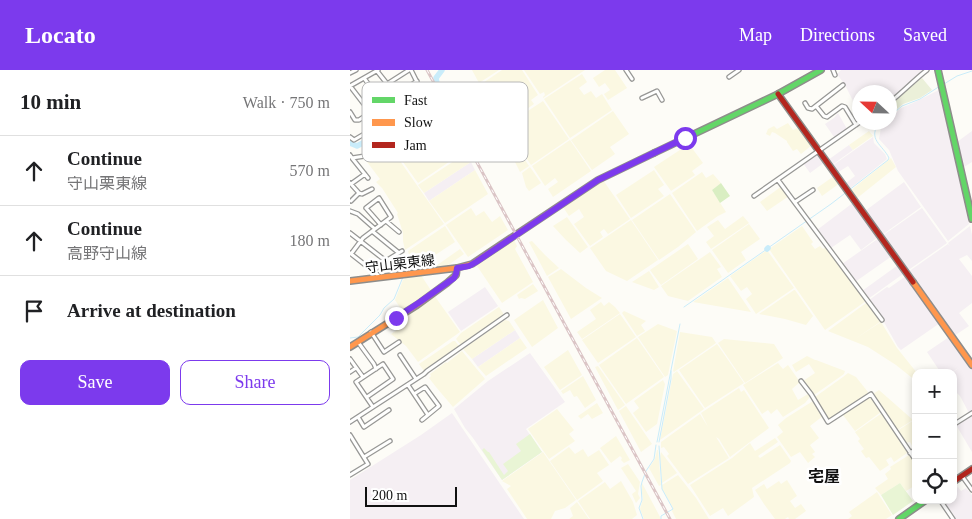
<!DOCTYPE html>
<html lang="en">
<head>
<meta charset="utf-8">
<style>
	:root { --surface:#fff; --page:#f2f2f2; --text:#202124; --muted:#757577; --line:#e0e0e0; --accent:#7c3aed }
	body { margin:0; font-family:"Times New Roman","Noto Sans JP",serif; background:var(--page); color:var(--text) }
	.controls { position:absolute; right:15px; bottom:15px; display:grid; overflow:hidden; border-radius:10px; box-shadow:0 2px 8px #0003 }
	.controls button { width:45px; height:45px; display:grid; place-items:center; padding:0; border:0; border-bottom:1px solid var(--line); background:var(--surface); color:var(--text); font:25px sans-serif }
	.compass { position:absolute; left:502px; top:15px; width:45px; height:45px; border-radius:50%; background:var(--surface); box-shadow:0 2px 8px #0003; rotate:292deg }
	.scale { position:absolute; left:15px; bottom:12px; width:92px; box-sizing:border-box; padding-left:5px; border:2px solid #111; border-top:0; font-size:14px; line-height:18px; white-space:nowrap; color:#111; -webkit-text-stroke:4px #fff; paint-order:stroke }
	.stop { position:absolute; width:15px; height:15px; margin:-11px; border:4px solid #7c3aed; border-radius:50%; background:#fff }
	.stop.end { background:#7c3aed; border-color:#fff; box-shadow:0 1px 5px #0008 }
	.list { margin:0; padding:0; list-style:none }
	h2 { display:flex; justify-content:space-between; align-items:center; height:65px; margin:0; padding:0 20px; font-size:21px }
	h2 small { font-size:16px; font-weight:400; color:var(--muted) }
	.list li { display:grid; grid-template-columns:32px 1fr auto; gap:15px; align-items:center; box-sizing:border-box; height:70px; padding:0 20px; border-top:1px solid var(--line) }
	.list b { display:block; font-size:19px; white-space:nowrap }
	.list p { margin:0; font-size:16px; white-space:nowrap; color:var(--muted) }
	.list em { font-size:16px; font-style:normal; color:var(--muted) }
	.actions { display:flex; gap:10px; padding:15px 20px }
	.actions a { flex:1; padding:11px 0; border:1px solid var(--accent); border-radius:10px; text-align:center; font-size:18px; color:var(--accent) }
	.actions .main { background:var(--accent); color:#fff }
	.icon { flex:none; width:28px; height:28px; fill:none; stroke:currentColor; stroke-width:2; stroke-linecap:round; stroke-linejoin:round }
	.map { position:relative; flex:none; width:622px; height:449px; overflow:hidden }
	header { display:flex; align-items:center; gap:30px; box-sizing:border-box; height:70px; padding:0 25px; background:var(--accent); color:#fff }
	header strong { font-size:24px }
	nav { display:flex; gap:28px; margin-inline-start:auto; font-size:18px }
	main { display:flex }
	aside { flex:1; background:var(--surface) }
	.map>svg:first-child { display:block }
</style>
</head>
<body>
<header>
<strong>Locato</strong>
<nav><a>Map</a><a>Directions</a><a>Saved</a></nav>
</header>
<main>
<aside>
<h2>10 min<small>Walk · 750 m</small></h2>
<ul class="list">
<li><svg class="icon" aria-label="ahead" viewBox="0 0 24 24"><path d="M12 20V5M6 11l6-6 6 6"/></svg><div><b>Continue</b><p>守山栗東線</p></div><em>570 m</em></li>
<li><svg class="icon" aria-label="ahead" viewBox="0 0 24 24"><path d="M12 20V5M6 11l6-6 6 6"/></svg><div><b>Continue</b><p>高野守山線</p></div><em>180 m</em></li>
<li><svg class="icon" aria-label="arrive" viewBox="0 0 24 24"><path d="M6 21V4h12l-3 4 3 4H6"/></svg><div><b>Arrive at destination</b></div></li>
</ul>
<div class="actions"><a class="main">Save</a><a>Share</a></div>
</aside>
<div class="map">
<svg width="622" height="449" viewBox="0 0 622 449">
	<rect width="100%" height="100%" fill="#fdfcf7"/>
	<path fill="#f5eff3" d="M491 0H575L568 8 554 17 540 30V22H510L509 43 495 15 487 4Z
		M589 20 619 154 598 171 548 101 539 80 529 69 531 58 535 53 540 52V48L551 38 563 33Z
		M488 43 497 59 484 67 475 54 484 48Z
		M622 61V92L614 97 611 92 607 72Z
		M523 67 524 73 535 84 537 89 507 113 499 119 495 114 505 106 498 96 487 103 482 96Z
		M499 75 503 80 482 95 478 90Z
		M468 83 475 92 460 103 453 93Z
		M121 92 125 100 79 131 74 123Z
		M554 112 571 137 532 165 515 141Z
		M504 132 528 167 511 180 500 165 481 178 467 160Z
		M572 138 597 173 557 201 532 166Z
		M620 156 622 165V191L617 185 609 189 622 206V233L609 243 619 256 604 266 558 202 598 174 600 176 598 173Z
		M529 168 542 186 505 212 492 194Z
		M548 195 553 202V204L518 229 512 221Z
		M556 206 566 223 575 233 590 253 551 280 548 277 531 247 519 230 537 217 539 218Z
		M135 217 148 236 111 261 98 242Z
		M165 260 170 268 128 297 122 289Z
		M599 267 622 298V341L619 343 610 326 603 319V303H602L610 297 601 303H591L577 282Z
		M180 283 215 332 176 359 192 382 152 410 123 368 115 358 104 339 138 311Z
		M102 343 174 449H0V410L71 365Z
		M622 345V382L606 355Z
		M608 417 611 421 616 418 622 425V449H605L604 445 592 430H603V420Z"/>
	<path fill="#fbf8e2" d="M122 0H149L129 13Z
		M152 0H172L188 25 181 30 184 34 154 55 133 25 130 15Z
		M174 0H235L193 28V27L195 25 194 22 190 24Z
		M255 0H265L277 18 258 30 254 24 260 20 255 13 249 17 243 8Z
		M232 4 237 12 229 18 234 25 241 21 246 28 252 24 262 40 220 68 194 29Z
		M86 27 98 49 47 84 42 77 15 86 12 75 44 59 67 54 81 38Z
		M193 31 219 69 181 95 155 56Z
		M263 41 279 64 260 77 265 84 242 100 221 70Z
		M98 51 115 81 68 113 48 85Z
		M438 53 443 60 447 58 452 63 454 62V64L453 67 458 69 462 75 451 84 447 79 443 81 437 72V71L425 63 422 62 420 66 416 64 418 59 424 56 427 59Z
		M153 57 179 96 170 102 149 60Z
		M519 61 523 66 503 80 499 75Z
		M220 70 241 101 203 127 198 119 208 112 205 108 195 116 182 96Z
		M339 74 353 93 342 101 345 105 321 121 304 97Z
		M41 78 94 154 55 180 53 171V163L47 144 48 143 32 118 26 112 30 109 14 88Z
		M116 83 121 92 74 123 68 115Z
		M541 88 546 97 506 129 500 121Z
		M180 97 191 113 179 121 176 117 172 103Z
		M125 100 138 124 95 153 79 131Z
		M304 100 314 115 308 119 314 126 281 148 266 125Z
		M352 102 356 108 363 104 371 113 362 120 376 142 368 146 347 161 322 123Z
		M484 106 490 113 472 126 467 118Z
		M253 110 280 149 258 164 254 159 250 162 253 167 240 176 224 154 234 147 229 139 219 146 213 137Z
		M432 116 439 126 417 141 410 132Z
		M320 124 346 162 328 177 309 190 282 150Z
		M121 138 126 146 134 141 142 152 150 146 158 160 118 187 96 155Z
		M393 146 399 153 361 179 356 172 364 166 357 157 368 150 375 159Z
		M217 147 238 177 230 183 216 170 203 156Z
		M281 150 308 190 277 211 256 201 240 178Z
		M399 154 410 169 391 182 396 190 378 203 362 180Z
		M95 156 105 172 67 197 59 185 58 181Z
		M452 156 463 172 461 174 465 179 470 176 473 179 476 177 501 212 508 219 507 220 516 231 475 260 419 179Z
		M164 170 167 176 165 179 183 212 152 233 127 196V195Z
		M182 171 195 185 209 198 197 206 179 172Z
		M338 174 348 189 311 215 300 200Z
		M110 179 114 184 97 196 83 198Z
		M417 180 444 218 406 244 396 229 402 224 397 217 391 221 380 206Z
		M360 182 371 197 367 199 372 207 338 231 318 226 311 216Z
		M211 199 236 218 252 228 221 249 198 207Z
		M299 201 309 217 304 220 282 212Z
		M71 205 82 222 53 242 45 230 53 210 55 209 56 207Z
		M378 208 401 242 343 232Z
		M183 214 188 221 175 229 171 228 169 229 167 225Z
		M444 220H445L463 246 456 255 435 249 409 244Z
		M84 225 110 262 68 292 56 276 41 264 50 258 45 250Z
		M193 230 208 258 182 277 164 250Z
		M251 232 254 236 259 232 265 237 270 243 232 269 227 262 246 249 240 240Z
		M516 233H517L530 252 505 269 531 252 547 278 567 303H566V311L546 295 518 277 478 261Z
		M149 237 153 243V246L111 275 106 269 111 263Z
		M274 241 296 251 291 255 295 261 287 266 272 243Z
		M270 244 286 267 248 293 232 270Z
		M155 250 159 251 165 260 122 289 113 279Z
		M308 254 327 261 320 295 318 305 315 307 288 267Z
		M330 262 362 267 366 273 324 302 323 301Z
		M170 268 177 278 136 306 128 297Z
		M287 268 314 307 276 334 249 295Z
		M374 269 424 274 433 288 395 313 368 273Z
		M103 271H105L109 276 74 301 69 294Z
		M367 274 394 313 355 338 329 300Z
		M218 280 232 305 210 320 194 297Z
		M112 281 135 309 103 337 86 317 79 308 81 306 80 304 96 292 97 293Z
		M457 286 465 290H466L495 301 494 304 464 325 462 324 453 311 465 303 459 294 446 302 442 295Z
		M428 293 433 299 438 295 450 312 442 319 448 330 458 324 460 327 455 333 433 347 427 339 421 344 418 340 412 344 393 315Z
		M248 296 275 335 268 340 245 297Z
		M327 301 354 339 310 370 323 304Z
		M498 303 506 307 518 322 517 324 480 350H478L465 327 493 307Z
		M233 306 246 330 235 338 227 326 224 327 220 320 213 324 211 321Z
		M313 310 315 314 307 354 296 362 283 343 289 338 284 331Z
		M389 318 391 322 394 320 419 358 400 372 380 387 369 369 366 367 379 388 338 414 317 386 319 384 314 377 311 378V372L350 344 358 357 351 343Z
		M529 320 563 350 547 360 523 324Z
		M521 326 531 342 505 361 493 345Z
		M463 331 473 346 460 356 469 368 460 375 465 382 462 384 465 387 458 393 450 382 441 387 427 367 433 362 428 355 436 348Z
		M247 333 253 343 242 349 238 344 231 349 228 346Z
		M276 336 302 374 291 382 269 341Z
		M207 339 224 360 219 364 225 371 199 389 178 359Z
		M532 343 558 382 557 383 544 392 541 387 536 390 539 395 530 401 519 387 516 388 511 381 514 379 508 371 510 369 505 362Z
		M564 350 566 352V378L564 379 560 372 556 373 547 361Z
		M266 366 280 390 274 393 271 390 272 388 270 386 261 393 250 378Z
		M425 368 428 372 408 386 410 388 430 375 441 391 440 393 402 418 404 427 378 446 373 438 360 446 340 415 382 388 400 373 405 381Z
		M219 377 225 384 233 379 238 387 249 380 259 395 247 403 253 411 227 430 200 391Z
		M307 380H308L311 415 309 416 299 398 305 389Z
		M193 382 226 430 215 438 205 441 201 449H177L157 419 161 416 152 411Z
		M311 382 327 403 312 413 310 387Z
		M559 385 566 394V415L556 421 550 413 531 425 525 418 538 409 535 404 541 399 540 397Z
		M278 394 290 412 288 424 290 428 286 433 282 424 286 421 271 398Z
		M328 405 346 428 359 449H326L322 441 323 438 312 419V415Z
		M437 410 447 426 440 431 445 438 451 434 456 441 445 449H439L438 447 435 449H425L414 434 405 420 414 414 417 419 429 411 431 414Z
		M271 411 283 432 287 445 282 449H240L228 431 255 412 260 419Z
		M292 413 309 445 311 449H294L290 439 293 429 292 423Z
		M527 422 542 445 536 449H498L502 446 499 442Z
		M227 432 232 439 239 449H219L223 446 220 438Z"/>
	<path fill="#e9f5d5" d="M180 364 192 382 152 410 132 380 134 378 138 382H139L154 405 158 401 153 394 171 381 166 374Z
		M550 413 563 431 543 445 531 425Z"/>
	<path fill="#d9eec2" d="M371 113 380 126 370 133 362 120Z"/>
	<path fill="#ebf0d9" d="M572 8 582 20 570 28 553 34 540 45V34Z"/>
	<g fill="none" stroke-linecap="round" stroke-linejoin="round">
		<path stroke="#c9ecfa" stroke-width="1" d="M594 14 607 6 622 1
			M540 46 552 36 570 29 590 16
			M418 178 481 134 538 90 539 88C533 75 516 69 530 52
			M49 197 54 201
			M334 237 417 179
			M0 268 8 267 30 245 34 238 44 229 53 207
			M307 372 330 254
			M309 372 321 309V301
			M309 376 312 419 323 439 311 446V449
			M293 449 289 438 292 430 291 416 292 412 296 401 304 389 306 375"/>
		<path stroke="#c9ecfa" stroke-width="5.5" d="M0 73 7 76 41 58 53 54 65 53 71 49 77 41 80 34 87 13 86 8 92 0
			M417 179 418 178"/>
		<g stroke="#979795" stroke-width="5.5">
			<path id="street" d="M276 0 282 9
				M483 0 485 5
				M27 1 46 25
				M0 3 6 0
				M379 7 389 0
				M14 8 33 34
				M37 14 59 0
				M54 21 65 40 69 37 72 22 61 0
				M292 28 307 21 312 30
				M540 32C553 22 564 10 577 0
				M455 33 458 38 462 39 493 15
				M466 36 474 46 477 47 492 36 495 37 506 55
				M0 42 5 50H9L67 11
				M20 42 0 16 28 0
				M0 67 4 70 48 44 58 45 65 40
				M0 85 2 88 15 86
				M2 88 18 108
				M428 110 532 250
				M0 113 9 123 12 124 22 119
				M1 114 15 104
				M404 126 510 52
				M1 131 9 123
				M445 132 463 120
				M0 141 8 144 25 159
				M36 151 49 162
				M22 161 49 183
				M0 163 36 191
				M0 183 28 205V207
				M1 184 13 168 41 147 29 128 16 138 31 155
				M24 201 29 195 52 181
				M21 262 34 282 49 272
				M8 272 24 294 26 299
				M50 285 66 309
				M0 289 13 307
				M0 302 6 298
				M451 311 461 324 478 352 521 324 566 391
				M58 315 78 345
				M64 324 75 317 89 336 72 350
				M23 337 74 304 77 301 157 245
				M8 347 14 357 39 340
				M0 352 23 337 6 312 33 294 43 309 17 327
				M603 355 622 343
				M0 365 18 394 0 405
				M560 383 566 379
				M14 387 40 371
				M612 406 622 420
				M590 430 603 449"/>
		</g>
		<g stroke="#8e8d8b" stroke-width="8">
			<path id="fast" d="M588 0 622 149
				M304 83 428 24 471 0
				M549 449 576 430"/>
		</g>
		<g stroke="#8e8d8b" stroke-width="8">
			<path id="slow" d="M0 211 107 198 122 194 248 110 304 83
				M563 212 622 295
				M0 277 67 235 97 213 106 205 107 198"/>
		</g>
		<g stroke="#8e8d8b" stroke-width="8">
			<path id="jam" d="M428 24 563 212
				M603 412 622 399"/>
		</g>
		<use href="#street" stroke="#fffffe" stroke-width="3"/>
		<use href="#fast" stroke="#63d668" stroke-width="5"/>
		<use href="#slow" stroke="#ff974d" stroke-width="5"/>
		<use href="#jam" stroke="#b3261e" stroke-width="5"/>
		<g stroke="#dbc5c6" stroke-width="3">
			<path id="rail" d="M77 0 320 449"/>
		</g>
		<use href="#rail" stroke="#fff" stroke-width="1" stroke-dasharray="4" stroke-linecap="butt"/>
	</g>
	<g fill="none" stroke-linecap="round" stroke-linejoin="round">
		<path stroke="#7c3aed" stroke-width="6" d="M46 248 70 232 104 208 106 204 107 198 119 196 126 192 248 110 335 68"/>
	</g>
	<g text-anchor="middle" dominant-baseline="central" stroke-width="5" stroke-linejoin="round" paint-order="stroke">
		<g font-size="14" fill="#111" stroke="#fff">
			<text transform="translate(50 194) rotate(-7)">守山栗東線</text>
		</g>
		<g font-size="16" font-weight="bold" fill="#111" stroke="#fff">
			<text x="474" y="406">宅屋</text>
		</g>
	</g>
	<rect x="12" y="12" width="166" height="80" rx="8" fill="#fff" stroke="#b8b8b8" stroke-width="1"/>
	<rect x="22" y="27" width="23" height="6" fill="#63d668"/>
	<rect x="22" y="49" width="23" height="7" fill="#ff974d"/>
	<rect x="22" y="72" width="23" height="6" fill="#b3261e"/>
	<g font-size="14" fill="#111">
		<text x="54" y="35">Fast</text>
		<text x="54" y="57">Slow</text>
		<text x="54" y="80">Jam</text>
	</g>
</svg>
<div class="controls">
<button>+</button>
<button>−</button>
<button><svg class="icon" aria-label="locate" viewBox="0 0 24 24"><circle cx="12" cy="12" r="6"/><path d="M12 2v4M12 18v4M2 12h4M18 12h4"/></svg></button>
</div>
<svg class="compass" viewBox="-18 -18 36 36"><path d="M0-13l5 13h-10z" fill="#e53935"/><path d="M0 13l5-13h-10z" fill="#757577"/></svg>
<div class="scale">200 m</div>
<div class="stop" style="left:335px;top:68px"></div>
<div class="stop end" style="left:46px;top:248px"></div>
</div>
</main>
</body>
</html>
